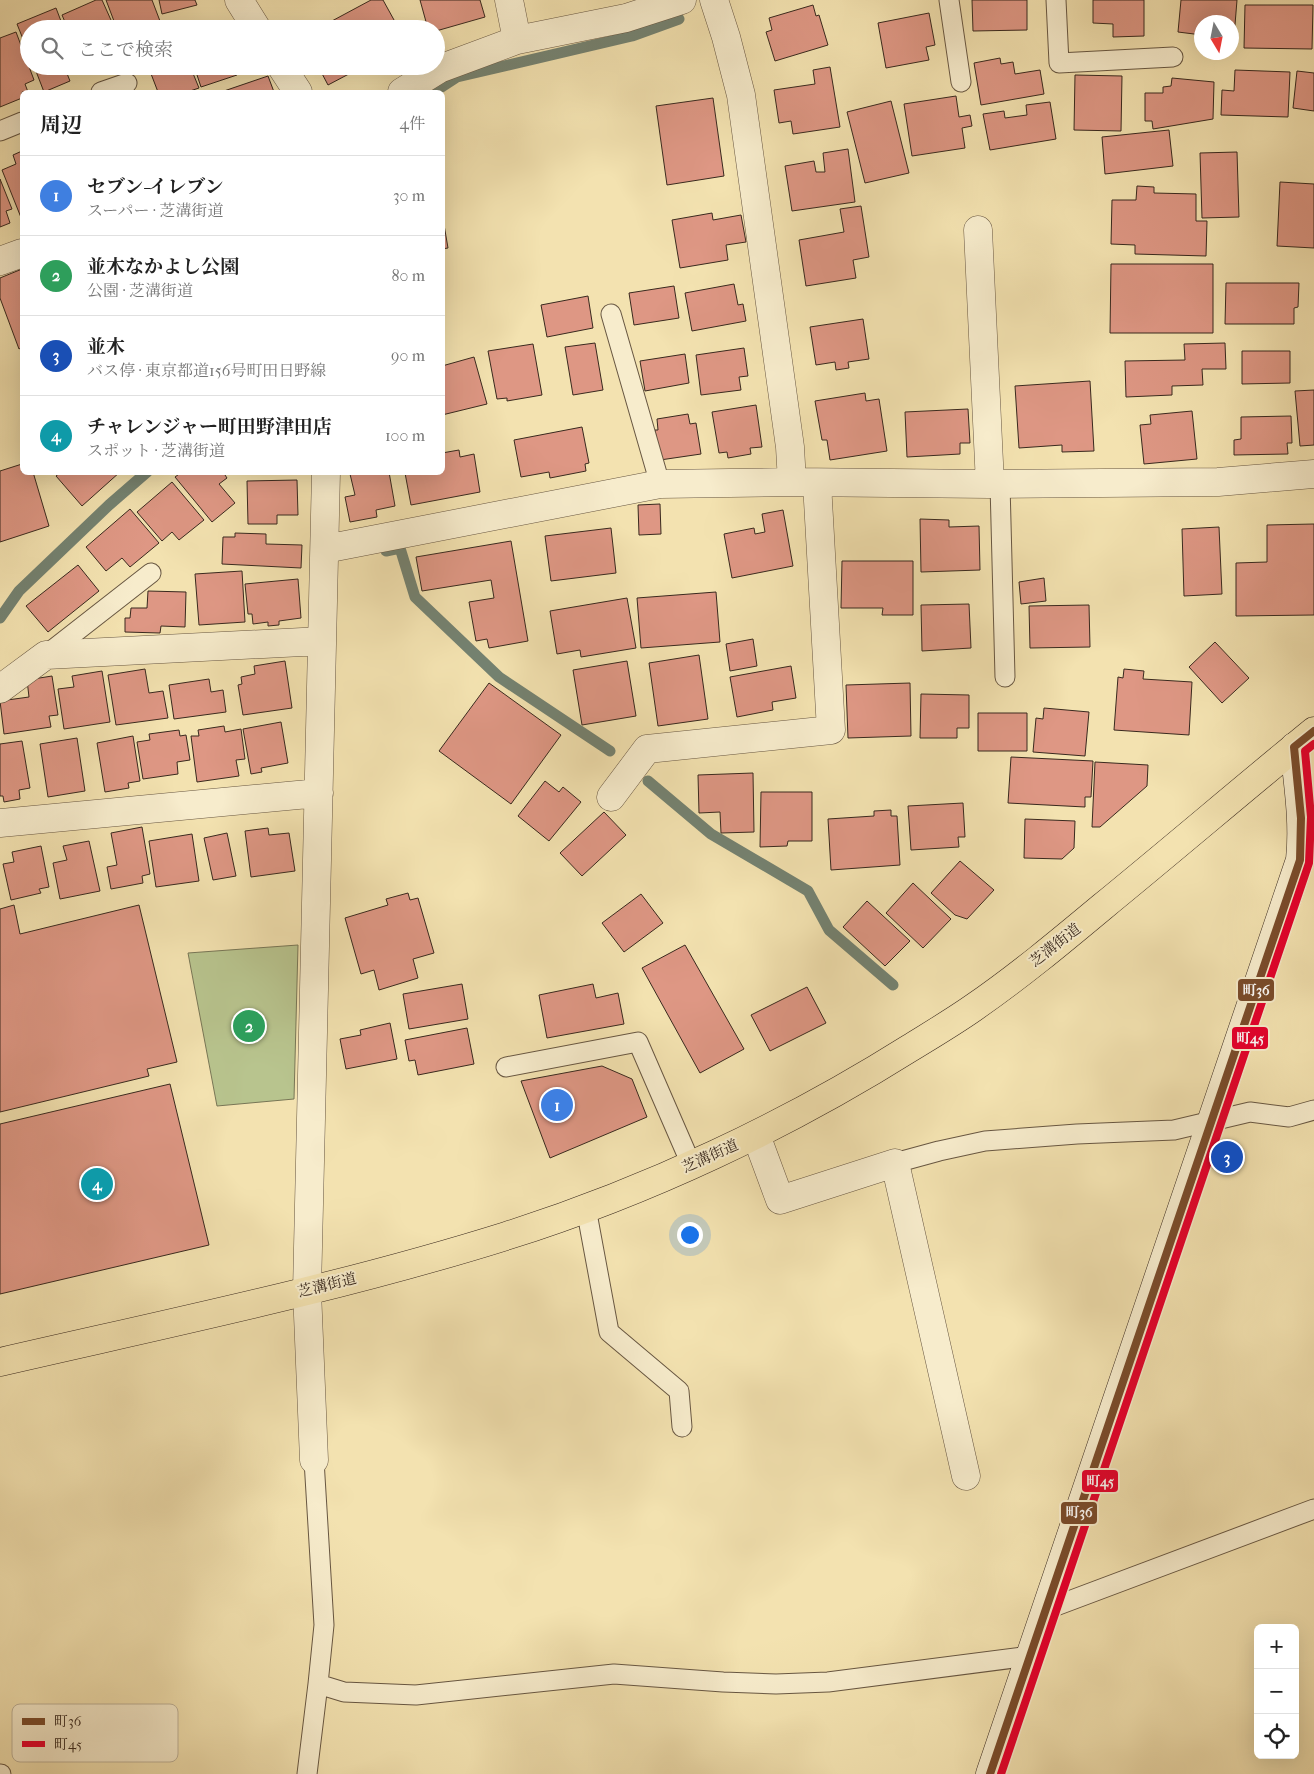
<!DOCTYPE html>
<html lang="ja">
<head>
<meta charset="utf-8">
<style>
	:root { --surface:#fff; --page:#f6f6f6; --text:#222; --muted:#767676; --line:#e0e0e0; --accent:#d93025 }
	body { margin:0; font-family:"IM FELL French Canon","Noto Serif JP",serif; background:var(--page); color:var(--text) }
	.controls { position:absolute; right:15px; bottom:15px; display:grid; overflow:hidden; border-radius:8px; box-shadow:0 5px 20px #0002 }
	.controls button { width:45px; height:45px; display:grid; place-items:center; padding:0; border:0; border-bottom:1px solid var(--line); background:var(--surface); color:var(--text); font:25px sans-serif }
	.compass { position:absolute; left:1194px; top:15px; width:45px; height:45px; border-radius:50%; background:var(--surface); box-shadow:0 5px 20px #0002; rotate:170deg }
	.you { position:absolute; left:689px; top:1234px; width:18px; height:18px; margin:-12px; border:4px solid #fff; border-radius:50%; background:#1a73e8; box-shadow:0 0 0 8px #1a73e833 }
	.badge { display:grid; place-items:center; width:32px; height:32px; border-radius:50%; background:var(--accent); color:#fff; font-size:16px; font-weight:700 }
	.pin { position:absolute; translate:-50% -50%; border:2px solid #fff; box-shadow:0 1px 5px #0006 }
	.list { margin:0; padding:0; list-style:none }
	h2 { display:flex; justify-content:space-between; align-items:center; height:65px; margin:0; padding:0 20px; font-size:21px }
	h2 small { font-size:16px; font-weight:400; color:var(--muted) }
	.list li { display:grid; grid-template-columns:32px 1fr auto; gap:15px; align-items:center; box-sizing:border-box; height:80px; padding:0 20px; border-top:1px solid var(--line) }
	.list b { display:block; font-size:19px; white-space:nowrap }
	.list p { margin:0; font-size:16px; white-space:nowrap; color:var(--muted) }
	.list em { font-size:16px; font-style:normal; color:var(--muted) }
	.icon { flex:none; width:28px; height:28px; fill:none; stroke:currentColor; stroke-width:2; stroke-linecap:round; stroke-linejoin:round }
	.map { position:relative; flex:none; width:1314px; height:1774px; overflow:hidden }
	.search { position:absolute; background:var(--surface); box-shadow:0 5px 20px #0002; left:20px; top:20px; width:425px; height:55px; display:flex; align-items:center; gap:12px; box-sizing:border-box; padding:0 18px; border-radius:28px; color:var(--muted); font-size:19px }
	.panel { position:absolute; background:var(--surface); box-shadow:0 5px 20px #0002; left:20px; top:90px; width:425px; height:385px; border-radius:8px }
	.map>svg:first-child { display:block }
</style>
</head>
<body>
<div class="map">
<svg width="1314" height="1774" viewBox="0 0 1314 1774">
	<rect width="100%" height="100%" fill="#f3e2b0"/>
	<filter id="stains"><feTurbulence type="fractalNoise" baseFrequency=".004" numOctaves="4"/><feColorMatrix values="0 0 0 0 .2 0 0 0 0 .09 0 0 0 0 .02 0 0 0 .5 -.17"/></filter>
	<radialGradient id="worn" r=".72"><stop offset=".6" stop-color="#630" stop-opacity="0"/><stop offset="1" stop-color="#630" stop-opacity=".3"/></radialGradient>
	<path fill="#b8c48e" stroke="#787656" d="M298 945 294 1099 217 1106 188 953Z"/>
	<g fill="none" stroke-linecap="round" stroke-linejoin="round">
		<path stroke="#748271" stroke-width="11" d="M434 92 457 77 632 36 679 19
			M386 551 400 548 415 597 499 677 610 751
			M0 618 19 591 109 505 147 472
			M648 781 711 834 808 891 829 930 893 985"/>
	</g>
	<path fill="#de9784" stroke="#39291e" d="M96 0H102L115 29H68L62 15Z
		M106 0H152L163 29H117Z
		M159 0H195L197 5 162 14Z
		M371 0H383L399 29H317Z
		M420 0H480L485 17 436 31V29H428Z
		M972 0H1027V30L973 31Z
		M1093 0H1144V36L1113 37V24L1093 23Z
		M1181 0H1237L1234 37H1232V22H1202V35L1178 32Z
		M813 5 816 16 819 15 828 45 775 61 766 32 772 30 769 18Z
		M1245 5H1313L1312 49 1244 48Z
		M56 8 64 29H29V54L17 24Z
		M929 13 935 45 926 47 929 60 886 68 878 23Z
		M16 32 34 80 25 84 28 92H22V98L0 107V38Z
		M1000 58 1001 64 1013 62 1015 74 1040 70 1044 94 981 105 974 63Z
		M34 66H79L66 71 70 81 44 92Z
		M92 66H107L94 72Z
		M148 66H190L199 88 187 92H158Z
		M194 66H235L237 75 201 87Z
		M318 66H364L328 85Z
		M830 67 840 127 793 134 791 121 779 123 774 90 815 84 813 70Z
		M1235 70 1290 72 1288 117 1221 115 1222 90 1234 91Z
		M1297 71 1314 73V111L1293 108Z
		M1075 75 1122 76 1121 131 1074 130Z
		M268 76 274 92H221Z
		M1172 78 1214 82 1213 119 1153 129 1152 121H1145V93H1163V87L1171 86Z
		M956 96 959 117 970 115 972 126 962 128 965 148 912 156 904 104Z
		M713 98 724 176 667 185 656 106Z
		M891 101 909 173 865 183 847 112Z
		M1050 102 1056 139 990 150 983 114 1004 111 1005 118 1027 115 1026 105Z
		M1169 130 1173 166 1105 174 1102 137Z
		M848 149 855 202 792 211 785 166 814 161 816 172H825L823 153Z
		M22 151V220L2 170 16 164 13 155Z
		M1237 152 1239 217 1202 218 1200 153Z
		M0 179 12 209 6 211 10 223 0 227Z
		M1280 182 1314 184V248L1277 246Z
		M1137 186 1154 187V193L1196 194V221H1207L1206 256 1135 254V245L1111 244 1112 200H1136Z
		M861 206 869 257 853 260 856 278 806 286 799 240 844 232 840 209Z
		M442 213 448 248 442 249Z
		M712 213 713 220 741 215 746 242 726 245 728 260 680 268 672 220Z
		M1111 264H1213V333H1110Z
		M22 269V347L19 349 0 298V278Z
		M1226 283H1299L1298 307 1294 308V324H1225Z
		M734 284 738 305 743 304 746 321 692 331 685 293Z
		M674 286 679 318 634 325 629 293Z
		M588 296 593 328 547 337 541 305Z
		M863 319 869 359 848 362 849 368 836 370 835 362 816 365 810 327Z
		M595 343 603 390 573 395 565 347Z
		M1225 343 1226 369H1202L1203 385 1172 386V395L1126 397 1125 361 1185 360 1184 344Z
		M533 344 542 395 507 401V398L497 399 488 351Z
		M744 348 748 376 739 377 741 390 701 395 696 355Z
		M1242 351H1290V383L1242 384Z
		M685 354 689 383 645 391 640 361Z
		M474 357 487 404 442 415V366Z
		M1090 381 1094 451 1062 452V445L1019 448 1015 386Z
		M1314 390V445L1300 446 1295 391Z
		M865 393 866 401 879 399 887 451 830 460 827 440H822L815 401Z
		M756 405 762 447 750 448 751 454 728 458 727 452 719 453 712 412Z
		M968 409 970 443H960V454L907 457 905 412Z
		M1192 411 1197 459 1144 464 1140 425 1151 424 1150 415Z
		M688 414 690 424 696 423 701 454 660 460 655 430H658L657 419Z
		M1291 416 1292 443H1287L1288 454 1234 455V440L1241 439V417Z
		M582 427 589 463 585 464 586 471 550 478 549 472 521 477 514 440Z
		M459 450 460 457 474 454 480 492 411 505 405 473 442 472V453Z
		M22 464V472H33L49 526 0 542V471Z
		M61 472H120L82 506 56 476Z
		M182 472H223L227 478 219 484 235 503 212 522 175 477Z
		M358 472H389L395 506 376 510 377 517 350 522 345 497 355 495 350 474Z
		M297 480 298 515H277V524H248L247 481Z
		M172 482 204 520 179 540 172 532 162 541 137 512Z
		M660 504 661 534 639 535 638 505Z
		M130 509 159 543 130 567 122 558 106 571 86 547Z
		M783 510 793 566 732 578 724 534 754 528 755 534 765 532 762 514Z
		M920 519 949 520V527L979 526 980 570 921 572Z
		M1314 524V615L1236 616V563L1267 562V525Z
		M1219 527 1222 594 1184 596 1182 529Z
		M611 528 616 573 551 581 545 536Z
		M235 533 266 534V544L302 545 301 568 222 564 223 537H235Z
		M511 541 528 641 489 648 487 639 476 641 469 602 494 598 491 580 422 591 416 557Z
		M842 561H913V615H882L883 608H841Z
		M78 565 99 591 48 632 26 606Z
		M242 571 245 622 199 625 195 574Z
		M1044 578 1046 601 1021 604 1019 582Z
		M298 579 301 618 279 621V625L268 626V622L253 624 252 614H248L245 584Z
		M148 591 186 592 185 627 161 626 160 633 125 632V618H130L131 608H147Z
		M716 592 720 642 641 648 637 598Z
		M627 598 636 648 581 657 580 650 557 654 550 611Z
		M969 604 971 648 922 651 921 605Z
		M1089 605 1090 647 1030 648 1029 606Z
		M753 639 757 666 730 671 726 644Z
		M1215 642 1249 678 1222 703 1189 667Z
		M699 655 708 719 658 726 649 663Z
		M285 661 292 708 243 715 238 685 242 684 241 677 255 674 254 666Z
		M627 661 636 716 582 725 573 670Z
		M791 666 796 698 772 702 773 710 737 717 730 677Z
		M145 669 149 693 163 691 168 718 116 725 108 675Z
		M1124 669 1144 671 1143 679 1192 682 1189 735 1114 730 1118 677 1123 678Z
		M102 671 110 722 64 729 58 689 74 687 72 676Z
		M52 676 58 715 49 716 51 727 4 734 0 701 29 697 27 680Z
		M209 679 211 692 223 690 226 712 174 719 169 685Z
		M489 683 561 735 511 804 439 751Z
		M910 683 911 736 848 738 846 685Z
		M921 694 969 695V728H957V738H920Z
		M1044 708 1089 712 1085 756 1033 752 1036 718 1043 719Z
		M978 713H1027V751H978Z
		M281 722 288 763 261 768 262 772 251 774 243 729Z
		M224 726 225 732 241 729 245 759 236 760 239 776 197 782 191 736H199L198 730Z
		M179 730 180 736 186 735 190 760 177 762 178 774 143 779 137 742 150 740 149 734Z
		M133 736 140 781 128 783 129 788 105 792 97 743Z
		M77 738 85 791 48 797 40 744Z
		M22 741 30 788 19 790 20 799 4 802 3 796H0V744Z
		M1011 757 1093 761 1091 797H1085V807L1008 803Z
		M1095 762 1148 765 1147 786 1100 827H1092Z
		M753 773 754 832 721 833 720 812 699 813 698 775Z
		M545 781 559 792 563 787 581 802 549 841 518 816Z
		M761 792H812V841H788L787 846 760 847Z
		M963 803 965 837H958L959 847 911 850 908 806Z
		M891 810V816H897L900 865 831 870 828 819 874 816V811Z
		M604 812 626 835 582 876 560 853Z
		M1025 819 1075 821 1074 848 1062 859 1024 858Z
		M142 827 150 874 142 876 143 883 111 889 107 867 117 865 111 833Z
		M268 828 269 835 289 833 295 871 251 877 245 831Z
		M227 833 236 876 213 880 204 838Z
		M192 834 199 881 156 887 149 841Z
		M89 841 100 891 60 899 53 863 67 860 63 846Z
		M41 846 49 887 39 889 41 893 11 900 3 864 14 862 12 852Z
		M960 861 994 890 967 919 955 915 931 893Z
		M913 883 951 919 923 948 886 913Z
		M408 893 410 900 418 898 434 953 413 959 418 978 379 990 374 970 361 974 345 918 388 905 386 899Z
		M641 894 663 923 624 952 602 923Z
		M867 901 910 941 885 966 843 927Z
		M14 905 20 934 139 905 177 1062 147 1069 149 1076 0 1112V909Z
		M685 945 744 1049 700 1073 642 968Z
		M462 984 468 1019 409 1029 403 994Z
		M593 984 596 998 618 993 624 1024 547 1038 539 995Z
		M807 987 826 1023 770 1051 751 1015Z
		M390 1023 397 1059 346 1069 340 1039 361 1035 360 1030Z
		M467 1028 474 1064 418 1075 415 1060 409 1061 405 1040Z
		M602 1066 632 1079 647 1117 550 1158 521 1081Z
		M170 1084 209 1245 0 1294V1124Z"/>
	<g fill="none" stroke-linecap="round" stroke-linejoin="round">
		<g stroke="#685742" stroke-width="21">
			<path id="lane" d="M949 0 961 82
				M1056 0 1059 63 1173 57
				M101 92 127 83
				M0 131 22 122
				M611 314 660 484
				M1000 484 1005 677
				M46 655 151 573
				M506 1067 638 1042 691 1164
				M895 1163 939 1151 985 1141 1077 1134 1174 1130 1250 1112 1289 1117 1314 1110
				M586 1208 609 1332 679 1391 682 1427
				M1045 1610 1314 1509
				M318 1684 344 1692 416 1695 614 1674 723 1682 776 1684 828 1682 1030 1656
				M0 1774H1
				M307 1774 318 1684 324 1625 314 1460"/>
		</g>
		<g stroke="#685742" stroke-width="29">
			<path id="street" d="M239 0 257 29
				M509 0 517 40
				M714 0 726 37 741 95 790 447 792 482
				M281 66 298 92
				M402 92 439 69 517 40 626 18 682 0
				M978 230 990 484
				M0 261 22 253
				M325 549 660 484 792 482 990 484 1218 482 1314 474
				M0 689 46 655 322 641
				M611 797 647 749 831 730 817 483
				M0 823 319 793
				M756 1135 780 1200 895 1163 966 1476
				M314 1460 307 1291 326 472"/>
		</g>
		<g stroke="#39291e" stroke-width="29">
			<path id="secondary" d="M990 1774 1300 860C1304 822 1298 785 1294 747"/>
		</g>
		<g stroke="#39291e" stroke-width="29">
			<path id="primary" d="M0 1362C169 1323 340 1288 506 1236 646 1192 786 1126 910 1048 931 1035 953 1022 973 1008 1018 977 1060 942 1102 907 1173 849 1243 789 1314 731"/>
		</g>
		<use href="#lane" stroke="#f7eccc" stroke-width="19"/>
		<use href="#street" stroke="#f7eccc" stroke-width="28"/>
		<use href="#secondary" stroke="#f7eccc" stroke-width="28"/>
		<use href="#primary" stroke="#f3e2b0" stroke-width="28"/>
		<g stroke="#f7eccc" stroke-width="11">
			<path id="bus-1" d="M990 1774 1300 860 1301 818 1294 747 1314 731"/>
		</g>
		<g stroke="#f7eccc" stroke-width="11">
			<path id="bus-2" d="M1001 1774 1309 863 1311 817 1305 751 1314 744"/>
		</g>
		<use href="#bus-1" stroke="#7a4b2a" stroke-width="8"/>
		<use href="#bus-2" stroke="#e4002b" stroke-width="8"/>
	</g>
	<g text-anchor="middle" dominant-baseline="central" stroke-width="4" stroke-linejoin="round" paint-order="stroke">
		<g font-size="15" fill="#39291e" stroke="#f7eccc">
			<text transform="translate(1055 945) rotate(-38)">芝溝街道</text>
			<text transform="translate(710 1156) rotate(-24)">芝溝街道</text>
			<text transform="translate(327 1285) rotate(-14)">芝溝街道</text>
		</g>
	</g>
	<rect x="12" y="1704" width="166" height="58" rx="8" fill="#f7eccc" stroke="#beb298" stroke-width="1"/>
	<rect x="22" y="1718" width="23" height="7" fill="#7a4b2a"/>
	<rect x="22" y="1741" width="23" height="6" fill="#e4002b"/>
	<g font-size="14" fill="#39291e">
		<text x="54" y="1726">町36</text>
		<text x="54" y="1749">町45</text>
	</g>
	<g stroke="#f7eccc" stroke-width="2">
		<rect x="1237" y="978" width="38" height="24" rx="5" fill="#7a4b2a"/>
		<rect x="1231" y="1026" width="38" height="24" rx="5" fill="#e4002b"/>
		<rect x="1081" y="1469" width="38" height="24" rx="5" fill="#e4002b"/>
		<rect x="1060" y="1501" width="38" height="24" rx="5" fill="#7a4b2a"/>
	</g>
	<g font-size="14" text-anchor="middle" font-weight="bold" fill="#fff">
		<text x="1256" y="995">町36</text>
		<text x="1250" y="1043">町45</text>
		<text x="1100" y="1486">町45</text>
		<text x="1079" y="1517">町36</text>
	</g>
	<rect width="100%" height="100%" filter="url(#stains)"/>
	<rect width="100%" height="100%" fill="url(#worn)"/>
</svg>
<div class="controls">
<button>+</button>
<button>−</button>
<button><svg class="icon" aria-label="locate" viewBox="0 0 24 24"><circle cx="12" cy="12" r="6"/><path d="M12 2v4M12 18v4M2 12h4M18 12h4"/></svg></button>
</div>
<svg class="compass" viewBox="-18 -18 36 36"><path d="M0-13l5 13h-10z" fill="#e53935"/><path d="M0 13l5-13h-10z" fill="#767676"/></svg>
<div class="you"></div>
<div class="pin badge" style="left:557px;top:1105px;background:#3f7fe0">1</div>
<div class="pin badge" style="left:249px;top:1026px;background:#2e9e5b">2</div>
<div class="pin badge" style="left:1227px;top:1157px;background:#1a4fb4">3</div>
<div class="pin badge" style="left:97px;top:1184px;background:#0f9aa8">4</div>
<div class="search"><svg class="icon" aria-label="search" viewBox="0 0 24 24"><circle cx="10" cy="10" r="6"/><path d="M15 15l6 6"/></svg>ここで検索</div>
<section class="panel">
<h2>周辺<small>4件</small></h2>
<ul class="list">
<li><span class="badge" style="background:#3f7fe0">1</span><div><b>セブン-イレブン</b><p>スーパー · 芝溝街道</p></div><em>30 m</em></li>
<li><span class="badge" style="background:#2e9e5b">2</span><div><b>並木なかよし公園</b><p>公園 · 芝溝街道</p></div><em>80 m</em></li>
<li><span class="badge" style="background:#1a4fb4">3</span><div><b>並木</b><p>バス停 · 東京都道156号町田日野線</p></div><em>90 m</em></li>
<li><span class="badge" style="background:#0f9aa8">4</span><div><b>チャレンジャー町田野津田店</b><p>スポット · 芝溝街道</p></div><em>100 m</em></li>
</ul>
</section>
</div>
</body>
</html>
